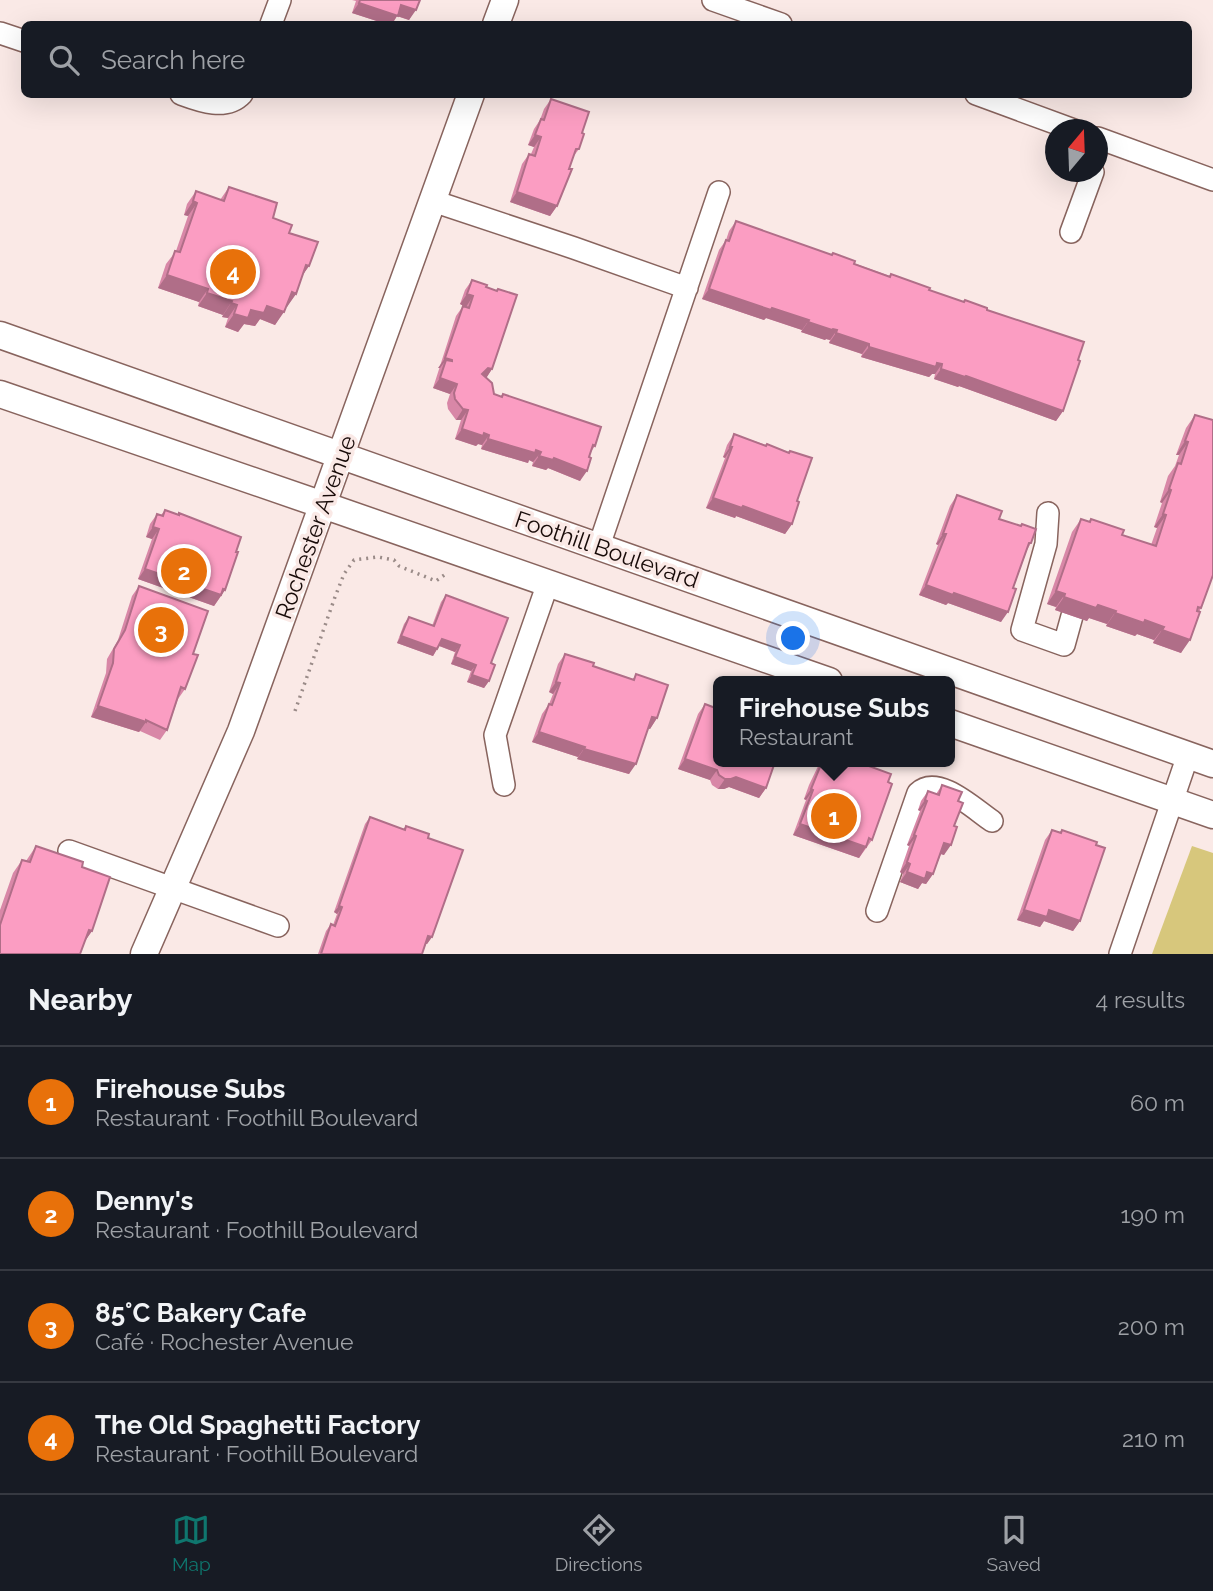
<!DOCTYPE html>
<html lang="en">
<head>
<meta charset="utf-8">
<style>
	:root { --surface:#171b24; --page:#20242c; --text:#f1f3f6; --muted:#9ea1a6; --line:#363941; --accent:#0f766e }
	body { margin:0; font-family:Raleway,sans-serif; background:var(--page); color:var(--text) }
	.compass { position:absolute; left:1045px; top:119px; width:63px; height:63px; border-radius:50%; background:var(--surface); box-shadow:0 7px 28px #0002; rotate:19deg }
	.you { position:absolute; left:794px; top:639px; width:24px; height:24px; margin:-18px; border:5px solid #fff; border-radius:50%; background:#1a73e8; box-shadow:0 0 0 10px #1a73e833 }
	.badge { display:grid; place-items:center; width:46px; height:46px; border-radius:50%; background:var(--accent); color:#fff; font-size:23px; font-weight:700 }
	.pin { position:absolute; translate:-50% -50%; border:4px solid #fff; box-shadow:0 2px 7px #0006 }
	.popup { position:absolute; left:713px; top:676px; width:242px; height:91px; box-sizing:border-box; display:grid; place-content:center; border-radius:10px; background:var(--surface); filter:drop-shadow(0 2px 5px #0005); font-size:23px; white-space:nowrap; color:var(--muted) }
	.popup b { font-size:26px; color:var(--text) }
	.popup::after { content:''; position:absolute; left:50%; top:100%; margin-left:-14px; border:14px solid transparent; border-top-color:var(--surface) }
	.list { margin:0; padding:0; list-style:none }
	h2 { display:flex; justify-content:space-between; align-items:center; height:91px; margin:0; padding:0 28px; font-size:30px }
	h2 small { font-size:23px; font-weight:400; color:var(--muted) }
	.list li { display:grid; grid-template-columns:46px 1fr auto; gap:21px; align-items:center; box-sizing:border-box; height:112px; padding:0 28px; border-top:2px solid var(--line) }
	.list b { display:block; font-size:26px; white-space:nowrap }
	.list p { margin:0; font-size:23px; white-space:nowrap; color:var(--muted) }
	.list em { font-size:23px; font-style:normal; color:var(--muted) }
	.icon { flex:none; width:38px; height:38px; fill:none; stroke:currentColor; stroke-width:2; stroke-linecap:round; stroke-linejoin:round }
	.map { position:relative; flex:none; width:1213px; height:954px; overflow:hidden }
	.search { position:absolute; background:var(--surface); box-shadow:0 7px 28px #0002; left:21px; right:21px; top:21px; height:77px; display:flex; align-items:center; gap:18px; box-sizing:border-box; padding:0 24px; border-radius:10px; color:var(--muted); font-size:26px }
	.sheet { height:539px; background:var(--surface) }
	nav { display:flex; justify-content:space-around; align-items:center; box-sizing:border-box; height:98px; border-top:2px solid var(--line); background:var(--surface); font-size:19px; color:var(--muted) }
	nav a { display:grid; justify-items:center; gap:4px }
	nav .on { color:var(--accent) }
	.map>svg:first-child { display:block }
</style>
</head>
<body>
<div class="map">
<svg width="1213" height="954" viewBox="0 0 1213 954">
	<rect width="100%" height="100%" fill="#fae9e6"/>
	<path fill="#d7c77c" d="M1192 846 1213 853V954H1152Z"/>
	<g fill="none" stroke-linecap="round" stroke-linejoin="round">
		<g stroke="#88645e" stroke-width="24">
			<path id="minor" d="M713 0 781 24
				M271 24 280 0
				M0 33 24 41
				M181 94C200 101 226 111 242 94
				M976 94 1074 130
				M1098 138 1213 180
				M433 201 574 248 687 288
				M1071 232 1093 172
				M1048 513 1046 544 1022 630 1064 645 1072 616
				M599 546 719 192
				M504 785 495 735 548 583
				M69 851 278 926
				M877 911 918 793C938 774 974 809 992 821
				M1120 954 1188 755"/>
		</g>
		<g stroke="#88645e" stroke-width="29">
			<path id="major" d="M496 24 505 0
				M0 335 1213 764
				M0 394 323 505 829 681
				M950 723 1213 815
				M144 954 241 731 471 94"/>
		</g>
		<path stroke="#9a8b88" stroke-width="3.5" stroke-dasharray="2 5" stroke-linecap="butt" d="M295 711 335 597 344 574 354 560 378 557 394 560 399 566 436 581 447 573"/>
		<use href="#minor" stroke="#fff" stroke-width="21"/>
		<use href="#major" stroke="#fff" stroke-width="26"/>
	</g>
	<path fill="#d887a7" d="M352 0H420L409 20 397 16 392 24H386L352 13 356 1Z
		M551 99 582 133 579 149 573 157 557 206 550 216 510 202 522 164 529 154H531L534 147 528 145 534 129 540 120 544 109Z
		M229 187 273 218 289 233 309 266 301 277 296 294 286 307 275 325 260 319 255 326 244 324 238 332 225 327 228 318 222 317 223 315 198 306 199 302 158 288 166 264 176 251 188 216 184 215 187 204 196 191 220 200Z
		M736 221 890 276 891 274 929 290 987 310 1078 360 1063 411 1056 421 959 386 958 387 934 379 935 374H932L929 377 861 357 862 354 829 343 830 340 826 339 825 340 801 332 802 330 766 318 764 320 702 299 719 250 726 240 729 231Z
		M472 280 486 287 497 291 498 289 492 369 486 378 494 394 501 397 503 394 595 446 590 453 580 481 548 468 546 470 532 466 533 462 529 460 528 463 481 449 482 445 478 444 476 446 455 439 461 420H456L448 409 447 403 450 394 433 388 456 316 463 306 466 307 460 304 465 290Z
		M1195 415 1201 608 1181 653 1153 643 1154 640 1137 634 1135 636 1106 626 1107 624 1089 618 1087 621 1055 610 1056 607 1047 604 1072 532 1081 519 1089 522 1091 519 1122 535 1151 545 1157 528 1154 527 1162 503 1160 502 1168 476 1175 466 1179 455H1176L1186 428Z
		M734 434 789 453 790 451 797 501 792 524 785 534 736 516 735 518 706 508 725 458 723 457 727 445Z
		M957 495 999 519 1031 543 1027 550 1001 622 948 603 946 605 919 595 938 545 936 544 950 506Z
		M165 510 225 590 214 606 138 579 152 539 146 537 150 524 157 514 161 515Z
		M139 586 193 654 185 689 178 699 167 730 160 740 140 731 139 732 91 717 106 673 107 659 118 640 132 596Z
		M446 595 491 663 489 681 484 688 467 682 471 671 451 664 455 652 439 646 433 656 397 643 404 624 409 617 432 626 441 602Z
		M565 654 593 666 633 679 636 674 657 718 650 729 648 728 629 774 577 759 578 757 532 742 542 714 549 704 553 694 549 692 558 664Z
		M705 704 766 788 759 798 729 787 724 789H718L712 785 710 780 678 769 698 714Z
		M820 762H858L872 840 859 858 793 835 806 800 804 799 809 785Z
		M942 785 958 801 944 855 941 854 933 874 926 884 922 883 918 889 900 882 903 874 900 872 909 846 907 845 920 811 918 810 921 801 928 791 936 794Z
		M370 817 403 829 406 826 428 838 432 937 427 944H426L422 954H318L326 931 331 924 333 925 337 914 334 912 365 824Z
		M1052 830 1060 832 1062 830 1080 921 1073 931 1044 921 1040 927 1017 920 1045 840Z
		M36 846 82 867 92 931 84 942 0 954V910L13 873 22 860 26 861Z"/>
	<path fill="#b06e88" d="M359 3 401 5 416 10 409 20 397 16 392 24H386L352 13Z
		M535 135 541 137 534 147 528 145Z
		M517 192 557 206 550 216 510 202Z
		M193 201 197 203 188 216 184 215Z
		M306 265 309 266 300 279Z
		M167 275 208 289 199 302 158 288Z
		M709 289 772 308 809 320 802 330 766 318 764 320 702 299Z
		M292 292 296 294 287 307 283 305Z
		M207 293 232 301 223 315 198 306Z
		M467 294 473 296 466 307 460 304Z
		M231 303 237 305 228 318 222 317Z
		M267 306 284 312 275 325 260 319 255 326 244 324 238 332 225 327 234 314Z
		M808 322 837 330 830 340 826 339 825 340 801 332Z
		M836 333 869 344 862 354 829 343Z
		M869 347 937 363 942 364 935 374H932L929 377 861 357Z
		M445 358 452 360 445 370 446 360 440 368H438Z
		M488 368 492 369 485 380 482 374Z
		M941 369 966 376 1063 411 1056 421 959 386 958 387 934 379Z
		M440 378 457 384 450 394 433 388Z
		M463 409 468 410 461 420H456Z
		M462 429 484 433 489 435 482 445 478 444 476 446 455 439Z
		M488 439 536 450 541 452 533 462 529 460 528 463 481 449Z
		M1185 441 1188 442 1179 455H1176Z
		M730 447H732L725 458 723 457Z
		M539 456 554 458 587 471 580 481 548 468 546 470 532 466Z
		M1169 489 1171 490 1162 503 1160 502Z
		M713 498 743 506 792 524 785 534 736 516 735 518 706 508Z
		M1163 514 1166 515 1157 528 1154 527Z
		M153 527 159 529 152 539 146 537Z
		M943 534H946L938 545 936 544Z
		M145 569 225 590 214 606 138 579Z
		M926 585 954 593 1008 612 1001 622 948 603 946 605 919 595Z
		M1056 591 1065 594 1056 607 1047 604Z
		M1064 597 1098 605 1116 611 1107 624 1089 618 1087 621 1055 610Z
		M1115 613 1145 620 1164 627 1154 640 1137 634 1135 636 1106 626Z
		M1162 630 1190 640 1181 653 1153 643Z
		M401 636 437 649 433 656 397 643Z
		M442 639 460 645 455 652 437 645Z
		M455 657 476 665 471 671 451 664Z
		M472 675 489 681 484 688 467 682Z
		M556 682 560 683 553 694 549 692Z
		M98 706 146 722 139 732 91 717Z
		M652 717 657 718 650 729 645 727Z
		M539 732 585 747 578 757 532 742Z
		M584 749 636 764 629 774 577 759Z
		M685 759 717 770 710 780 678 769Z
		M736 777 766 788 759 798 729 787 724 789H718L725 779Z
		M811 789 813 790 806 800 804 799Z
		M925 800 927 801 920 811 918 810Z
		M800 824 866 847 859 858 793 835Z
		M914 835 916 836 909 846 907 845Z
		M944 843 951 845 944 855 937 853Z
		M907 862 910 864 903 874 900 872Z
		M907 872H927L933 874 926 884 922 883 918 889 900 882Z
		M339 906 342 907 337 914 334 912Z
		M1024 910H1049L1080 921 1073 931 1044 921 1040 927 1017 920Z
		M89 930 92 931 83 944Z
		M428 936 432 937 427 944 423 943Z"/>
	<path fill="#fb9dc2" stroke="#b06e88" stroke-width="2" d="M360 0H420L416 10 401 5 398 16 359 3Z
		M551 99 589 112 582 133 584 134 579 149H576L569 169H572L557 206 517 192 529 154 535 156 541 137 535 135 541 119 544 120Z
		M229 187 277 203 273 218 292 225 289 233 318 242 309 266 306 265 296 294 292 292 284 312 267 306 264 313 251 310 248 318 234 314 237 305 231 303 232 301 207 293 208 289 167 275 175 251 180 252 197 203 193 201 196 191 224 201Z
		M736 221 832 255 833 253 855 261 854 264 890 277 891 274 930 288 929 290 964 302 965 300 987 308V310L1084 342 1078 360 1080 361 1063 411 966 376 965 377 941 369 942 364 937 363 936 367 869 347V344L836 333 837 330 833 329 832 330 808 322 809 320 772 308 771 310 709 289 726 240 729 241Z
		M472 280 487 285 486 287 497 291 498 289 517 295 492 369 488 368 482 374 492 383 494 394 502 397 503 394 601 427 595 446 593 445 589 457 591 458 587 471 554 458 553 460 539 456 541 452 536 450 535 453 488 439 489 435 484 433 483 436 462 429 468 410 463 409 455 399 454 393 457 384 440 378 446 360 452 361V360L445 358 463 306 469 308 473 296 467 294Z
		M1195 415 1213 420V575L1201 608 1198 607 1197 611 1200 612 1190 640 1162 630 1164 627 1145 620 1144 623 1115 613 1116 611 1098 605 1096 608 1064 597 1065 594 1056 591 1081 519 1090 522 1091 519 1124 530 1122 535 1156 546 1166 515 1163 514 1171 490 1169 489 1178 463 1181 464 1188 442 1185 441Z
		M734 434 766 446 767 444 789 453 790 451 812 458 797 501 799 502 792 524 743 506 742 508 713 498 732 447H730Z
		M957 495 1002 511 999 519 1021 526 1022 524 1036 529 1031 543H1029L1013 588 1016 589 1008 612 954 593 953 595 926 585 946 534H943Z
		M165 510 179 515V513L241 537 236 552H238L225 590 223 589 221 595 145 569 159 529 153 527 157 514 163 516Z
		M139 586 208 611 193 654 198 655 185 689 181 687 167 730 146 720V722L98 706 113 663 114 649 125 630Z
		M446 595 508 618 491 663 495 665 489 681 472 675 476 665 455 657 460 645 442 639 437 649 401 636 409 617 434 626Z
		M565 654 594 663 593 666 634 680 636 674 668 685 657 718 652 717 636 764 584 749 585 747 539 732 549 704 552 705 560 683 556 682Z
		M705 704 718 709V762H775L766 788 736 777 731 779H725L719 775 717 770 685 759Z
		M822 762H858L891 774 888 782 892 784 872 840 869 838 866 847 800 824 813 790 811 789Z
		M942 785 962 792 958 801 963 803 954 826 957 827 951 845 944 843 933 874 927 872 925 879 907 872 910 864 907 862 916 836 914 835 927 801 925 800 928 791 939 795Z
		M370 817 405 830 406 826 429 834 428 838 463 850 432 937 428 936 422 954H321L331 924 335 926 342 907 339 906Z
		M1052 830 1061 833 1062 830 1097 842 1096 845 1105 848 1080 921 1049 910 1047 917 1024 910Z
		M36 846 83 862 82 867 110 877 92 931 89 930 80 954H0V925L22 860 30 862Z"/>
	<g text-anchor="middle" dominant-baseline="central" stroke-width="7" stroke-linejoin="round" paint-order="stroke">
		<g font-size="23" fill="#170a08" stroke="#fae9e6">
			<text transform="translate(315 527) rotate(-70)">Rochester Avenue</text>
			<text transform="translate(607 549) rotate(19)">Foothill Boulevard</text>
		</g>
	</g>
</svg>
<svg class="compass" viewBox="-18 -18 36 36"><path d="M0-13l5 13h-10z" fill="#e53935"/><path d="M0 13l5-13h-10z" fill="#9ea1a6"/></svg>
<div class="you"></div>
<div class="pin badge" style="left:834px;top:816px;background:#e8710a">1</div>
<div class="popup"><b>Firehouse Subs</b>Restaurant</div>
<div class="pin badge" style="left:184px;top:571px;background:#e8710a">2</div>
<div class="pin badge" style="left:161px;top:630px;background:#e8710a">3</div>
<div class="pin badge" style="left:233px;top:272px;background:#e8710a">4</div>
<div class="search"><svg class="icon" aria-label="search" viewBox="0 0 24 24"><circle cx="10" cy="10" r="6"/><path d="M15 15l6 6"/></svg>Search here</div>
</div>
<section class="sheet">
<h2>Nearby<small>4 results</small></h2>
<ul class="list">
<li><span class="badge" style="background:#e8710a">1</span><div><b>Firehouse Subs</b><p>Restaurant · Foothill Boulevard</p></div><em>60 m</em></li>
<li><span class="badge" style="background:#e8710a">2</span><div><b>Denny's</b><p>Restaurant · Foothill Boulevard</p></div><em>190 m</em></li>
<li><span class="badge" style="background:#e8710a">3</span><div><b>85°C Bakery Cafe</b><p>Café · Rochester Avenue</p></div><em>200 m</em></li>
<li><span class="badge" style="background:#e8710a">4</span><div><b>The Old Spaghetti Factory</b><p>Restaurant · Foothill Boulevard</p></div><em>210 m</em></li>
</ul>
</section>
<nav>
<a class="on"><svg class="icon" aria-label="map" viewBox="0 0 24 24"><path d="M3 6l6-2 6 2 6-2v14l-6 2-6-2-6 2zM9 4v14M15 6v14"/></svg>Map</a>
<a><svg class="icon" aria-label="directions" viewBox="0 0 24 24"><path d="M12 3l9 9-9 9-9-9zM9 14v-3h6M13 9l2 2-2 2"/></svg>Directions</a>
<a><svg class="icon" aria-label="saved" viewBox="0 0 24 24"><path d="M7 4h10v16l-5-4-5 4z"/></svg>Saved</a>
</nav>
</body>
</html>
